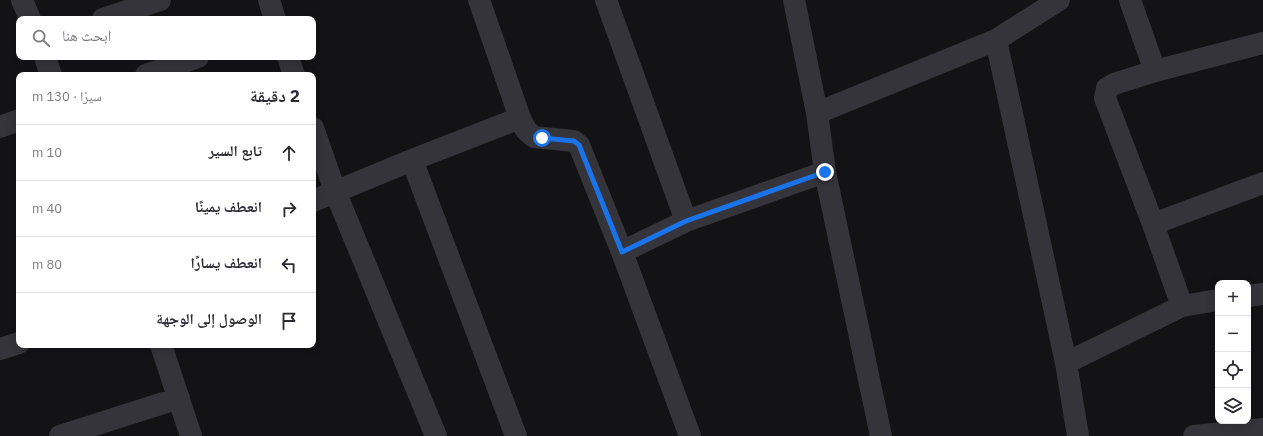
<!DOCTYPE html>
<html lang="ar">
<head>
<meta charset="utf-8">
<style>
	:root { --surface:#fff; --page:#f7f7f7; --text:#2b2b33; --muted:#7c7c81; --line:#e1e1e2 }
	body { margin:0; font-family:"IBM Plex Sans","Noto Naskh Arabic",sans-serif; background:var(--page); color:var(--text); direction:rtl }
	.controls { position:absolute; right:12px; bottom:12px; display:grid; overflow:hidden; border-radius:8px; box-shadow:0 2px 10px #0003 }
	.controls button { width:36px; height:36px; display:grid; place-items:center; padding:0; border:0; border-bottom:1px solid var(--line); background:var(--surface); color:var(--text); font:20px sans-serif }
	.stop { position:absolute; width:12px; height:12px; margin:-9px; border:3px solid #1a73e8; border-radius:50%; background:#fff }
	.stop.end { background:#1a73e8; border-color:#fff; box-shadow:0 1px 4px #0008 }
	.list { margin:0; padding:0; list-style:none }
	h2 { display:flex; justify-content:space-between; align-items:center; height:52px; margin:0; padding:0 16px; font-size:17px }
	h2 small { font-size:13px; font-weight:400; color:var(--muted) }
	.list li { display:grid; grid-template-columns:26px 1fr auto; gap:12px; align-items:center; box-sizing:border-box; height:56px; padding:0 16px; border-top:1px solid var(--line) }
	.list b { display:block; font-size:15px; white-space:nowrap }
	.list em { font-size:13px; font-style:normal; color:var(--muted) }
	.icon { flex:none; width:22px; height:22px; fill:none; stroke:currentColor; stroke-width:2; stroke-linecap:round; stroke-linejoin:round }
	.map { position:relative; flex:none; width:1263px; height:436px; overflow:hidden; direction:ltr }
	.search { position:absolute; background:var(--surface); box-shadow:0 2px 10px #0003; left:16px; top:16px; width:300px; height:44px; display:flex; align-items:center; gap:10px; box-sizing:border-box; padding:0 14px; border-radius:8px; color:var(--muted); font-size:15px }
	.panel { position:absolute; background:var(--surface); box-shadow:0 2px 10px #0003; left:16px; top:72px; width:300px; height:276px; border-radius:8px; direction:rtl }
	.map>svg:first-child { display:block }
</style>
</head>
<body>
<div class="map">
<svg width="1263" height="436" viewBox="0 0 1263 436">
	<rect width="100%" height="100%" fill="#131315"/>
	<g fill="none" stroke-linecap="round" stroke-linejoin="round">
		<path stroke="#34343a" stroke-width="22" d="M22 0 30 19
			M269 0 275 19
			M479 0 520 118 526 130 534 137 574 141 579 145 622 252 690 436
			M606 0 686 221
			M794 0 817 113 825 172 881 436
			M1130 0 1155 71
			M103 19 160 0
			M996 40 1066 363 1078 436
			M45 57 51 75
			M288 57 294 75
			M146 75 198 57
			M817 113 996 40 1059 0
			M0 127 19 120
			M313 128 335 191 436 436
			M412 160 520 118
			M313 201 412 160 516 436
			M1153 224 1263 183
			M622 252 686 221 825 172
			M1248 296 1263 294
			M1218 300 1182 306 1153 224 1105 98 1107 88 1114 84 1155 71 1263 43
			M161 345 191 436
			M0 349 19 343
			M1066 363 1182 306
			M60 436 179 398
			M1194 436 1263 429"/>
	</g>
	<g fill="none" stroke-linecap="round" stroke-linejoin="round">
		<path stroke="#1a73e8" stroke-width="5" d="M542 138 574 141 579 145 622 252 686 221 825 172"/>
	</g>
</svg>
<div class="controls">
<button>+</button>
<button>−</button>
<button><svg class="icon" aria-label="locate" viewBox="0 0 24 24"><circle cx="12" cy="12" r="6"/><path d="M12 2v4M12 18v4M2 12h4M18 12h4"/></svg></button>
<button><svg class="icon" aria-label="layers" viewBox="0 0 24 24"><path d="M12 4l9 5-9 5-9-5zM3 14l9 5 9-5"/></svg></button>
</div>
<div class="stop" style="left:542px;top:138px"></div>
<div class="stop end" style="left:825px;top:172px"></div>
<div class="search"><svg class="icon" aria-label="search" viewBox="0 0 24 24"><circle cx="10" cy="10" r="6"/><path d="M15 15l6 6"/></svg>ابحث هنا</div>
<section class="panel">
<h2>2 دقيقة<small>سيرًا · 130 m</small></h2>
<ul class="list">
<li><svg class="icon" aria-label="ahead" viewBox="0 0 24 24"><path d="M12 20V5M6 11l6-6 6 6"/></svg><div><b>تابع السير</b></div><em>10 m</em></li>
<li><svg class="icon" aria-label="right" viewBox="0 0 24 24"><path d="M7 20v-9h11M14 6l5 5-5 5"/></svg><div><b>انعطف يمينًا</b></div><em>40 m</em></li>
<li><svg class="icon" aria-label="left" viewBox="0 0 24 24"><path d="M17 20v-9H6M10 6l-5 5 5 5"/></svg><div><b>انعطف يسارًا</b></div><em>80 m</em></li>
<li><svg class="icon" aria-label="arrive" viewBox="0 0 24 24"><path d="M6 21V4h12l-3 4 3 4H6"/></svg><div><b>الوصول إلى الوجهة</b></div></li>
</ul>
</section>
</div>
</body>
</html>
